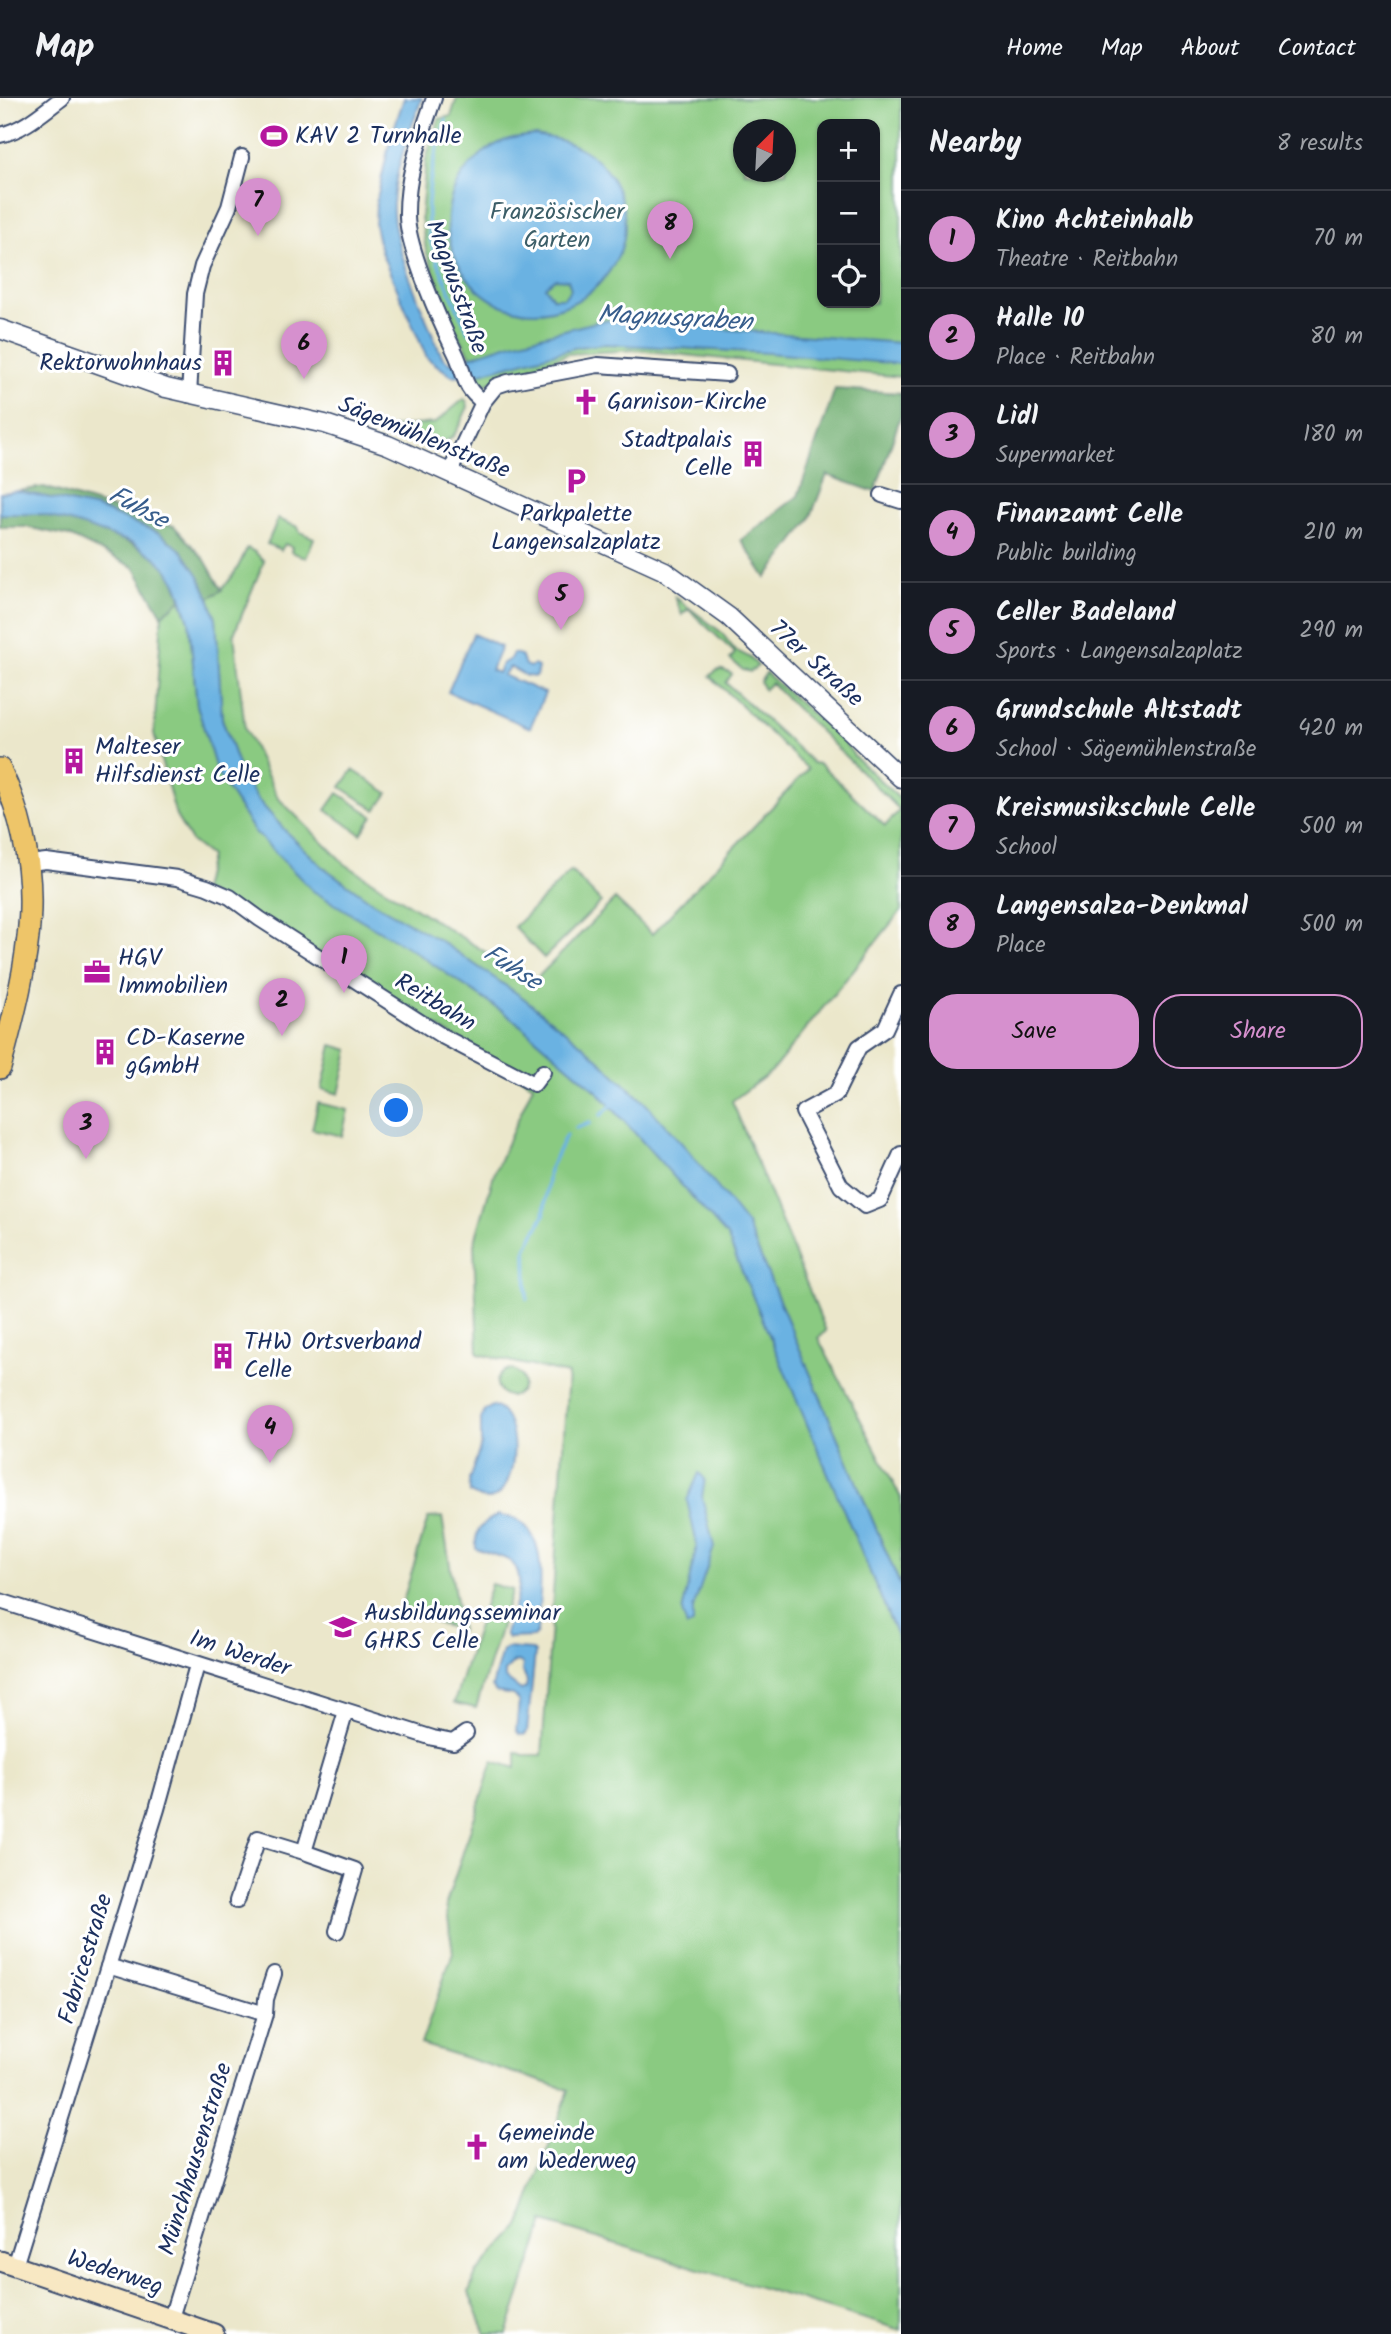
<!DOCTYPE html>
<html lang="en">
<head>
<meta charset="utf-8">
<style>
	:root { --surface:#171b24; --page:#242831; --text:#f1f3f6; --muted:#9ea1a6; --line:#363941; --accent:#d690ce }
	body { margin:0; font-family:Kalam,sans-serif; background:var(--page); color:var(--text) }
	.controls { position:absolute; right:21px; top:21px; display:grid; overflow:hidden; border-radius:14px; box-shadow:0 2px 5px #0004 }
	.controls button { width:63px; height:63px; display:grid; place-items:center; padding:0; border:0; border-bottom:2px solid var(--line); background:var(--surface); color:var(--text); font:35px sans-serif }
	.compass { position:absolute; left:733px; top:21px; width:63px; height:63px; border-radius:50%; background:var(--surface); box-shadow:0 2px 5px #0004; rotate:24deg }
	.you { position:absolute; left:397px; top:1013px; width:24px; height:24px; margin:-18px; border:5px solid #fff; border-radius:50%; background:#1a73e8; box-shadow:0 0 0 10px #1a73e833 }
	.badge { display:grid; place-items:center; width:46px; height:46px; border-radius:50%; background:var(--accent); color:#111; font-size:23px; font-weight:700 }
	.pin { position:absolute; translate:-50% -58px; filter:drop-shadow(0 2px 4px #0008) }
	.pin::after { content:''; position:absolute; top:37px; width:24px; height:21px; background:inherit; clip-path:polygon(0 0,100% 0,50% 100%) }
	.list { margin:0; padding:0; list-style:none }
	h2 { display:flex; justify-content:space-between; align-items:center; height:91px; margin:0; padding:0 28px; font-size:30px }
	h2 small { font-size:23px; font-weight:400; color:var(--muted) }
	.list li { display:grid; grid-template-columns:46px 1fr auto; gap:21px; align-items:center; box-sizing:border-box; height:98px; padding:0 28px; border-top:2px solid var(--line) }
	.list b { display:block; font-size:26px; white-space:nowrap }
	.list p { margin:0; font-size:23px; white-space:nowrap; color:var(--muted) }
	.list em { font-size:23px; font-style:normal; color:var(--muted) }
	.actions { display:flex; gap:14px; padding:21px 28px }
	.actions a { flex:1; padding:16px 0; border:2px solid var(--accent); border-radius:28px; text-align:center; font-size:24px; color:var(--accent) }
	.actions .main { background:var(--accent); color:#111 }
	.icon { flex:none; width:38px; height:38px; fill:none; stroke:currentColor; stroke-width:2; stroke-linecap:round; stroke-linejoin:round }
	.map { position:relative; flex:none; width:901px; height:2236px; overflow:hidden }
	header { display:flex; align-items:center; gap:42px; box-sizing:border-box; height:98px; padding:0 35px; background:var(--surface); border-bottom:2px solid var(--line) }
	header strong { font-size:33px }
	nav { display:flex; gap:38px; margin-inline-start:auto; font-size:24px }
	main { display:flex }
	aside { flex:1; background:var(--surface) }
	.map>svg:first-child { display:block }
</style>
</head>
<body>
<header>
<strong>Map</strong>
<nav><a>Home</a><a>Map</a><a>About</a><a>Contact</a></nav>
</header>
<main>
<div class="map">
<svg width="901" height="2236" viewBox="0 0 901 2236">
	<rect width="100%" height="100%" fill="#fff"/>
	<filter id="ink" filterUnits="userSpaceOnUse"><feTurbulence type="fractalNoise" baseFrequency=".0143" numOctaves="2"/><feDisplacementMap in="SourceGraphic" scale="14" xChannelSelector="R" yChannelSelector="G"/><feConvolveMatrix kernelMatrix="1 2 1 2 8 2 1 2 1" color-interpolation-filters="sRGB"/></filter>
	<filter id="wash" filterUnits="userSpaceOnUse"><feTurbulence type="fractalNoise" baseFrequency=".00686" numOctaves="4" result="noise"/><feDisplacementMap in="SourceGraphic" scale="28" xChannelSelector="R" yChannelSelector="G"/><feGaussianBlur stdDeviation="1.57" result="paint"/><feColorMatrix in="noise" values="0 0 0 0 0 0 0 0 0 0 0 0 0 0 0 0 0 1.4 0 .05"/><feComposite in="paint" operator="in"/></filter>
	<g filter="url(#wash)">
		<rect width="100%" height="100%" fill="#ebe7cb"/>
		<path fill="#8aca81" stroke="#527c70" stroke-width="2" fill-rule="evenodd" d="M457 0H901V279L636 252 568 256 481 288 471 258 458 236 426 153 421 119 426 61 439 21 451 18ZM822 26H875V205H822ZM744 32H786V74H744Z
			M464 301 467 304 468 309C463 318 459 331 453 338 437 356 408 336 392 329L435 325Z
			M278 421 298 429 300 434 314 440 306 460 291 454 292 449 285 446 281 452 267 446Z
			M247 450 255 454 264 463 234 536 245 631 278 700 345 766 533 884 615 801 652 836 808 671 710 578C719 569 722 571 732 576L726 585 813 665 820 666 885 728 900 712 771 585 764 592 760 584 766 575 845 645 855 659 901 702V813L772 973 732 1003 826 1233 818 1240 901 1400V1489L747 1127 645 1005 585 949 522 899 442 844 372 804 323 769 289 737 257 701 239 670 222 620 216 521 209 500C231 486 237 473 247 450Z
			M675 499 721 534 735 552 749 559 758 568 750 574 743 572 730 561 735 555 688 511 682 517Z
			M181 502 189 523 197 607 217 675 255 734 415 854 512 920 599 995 728 1138 901 1547V2232L544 2124 507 2236H486L469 2195 476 2175 520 2127 569 1992 421 1946 453 1854 446 1806 493 1663 516 1670V1654L523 1657H542L568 1276 478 1256 474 1146 495 1073 533 987 260 821 202 792 210 758 191 743 176 718 154 636 162 517Z
			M353 672 388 695 376 712 341 689Z
			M338 695 373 718 361 736 326 712Z
			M571 773 601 804 544 860 514 829Z
			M332 947 349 952 339 996 322 991Z
			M318 1005 348 1012 342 1038 312 1031Z
			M497 1285a13 13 0 1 1 26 0a13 13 0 1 1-26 0Z
			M442 1419 461 1533 410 1516 404 1511 403 1503 428 1420Z
			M491 1486 512 1492 476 1610 454 1605Z"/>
		<path fill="#6fae6f" stroke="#456e66" stroke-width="2" d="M835 291 901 295V317L875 394 827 377 809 423 766 480 741 442 798 398Z
			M44 389 153 423 174 428 205 462 222 492 209 500 199 478 182 453 159 435 97 410 17 393Z
			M0 416C12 416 25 415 38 416 57 418 77 425 95 432 133 446 172 456 181 502L162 517 134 469 69 438 26 429H0Z"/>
		<path fill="#6ab2e2" stroke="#4270a0" stroke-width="2" fill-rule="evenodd" d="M404 0H422C410 33 395 70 393 105 390 142 422 209 436 245L443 260 451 265 509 246 604 222 901 245V266L768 255 605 246 578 249 477 276 452 278 427 260 381 154 375 127 376 105 390 43Z
			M535 37C553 40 569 43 585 53 617 72 635 122 619 156 608 180 592 197 568 207 481 243 407 131 473 64 483 54 495 45 509 41 517 39 526 38 535 37ZM555 181 568 182 571 191 564 200H553L545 189Z
			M17 393 97 410 159 435 182 453 199 478 209 500 216 521 222 621 239 670 257 701 289 737 323 769 372 804 442 844 522 899 585 949 645 1005 687 1051 747 1127 901 1489V1547L727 1138 599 995 512 920 415 854 313 793 255 734 217 675 197 607 189 523 178 489 168 472 155 459 133 445 77 426 40 416H0V395Z
			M473 536 501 549 491 572 498 575 502 566 510 561 513 555 521 557 525 567 529 569 534 567 538 569 536 579 526 578 510 569 503 577 545 595 530 630 448 594Z
			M492 1308C523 1314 519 1395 490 1401 482 1402 476 1398 470 1395L469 1382 481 1347V1320L485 1313Z
			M699 1375 705 1381 702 1399 714 1449 693 1511V1526L687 1529 682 1514 697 1447 687 1402Z
			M498 1417C555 1420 539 1497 537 1535L533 1539 508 1540 505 1535C511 1515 532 1476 508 1462 498 1456 486 1456 476 1450 474 1432 483 1424 498 1417Z
			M506 1550 532 1552 535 1555 527 1634 524 1637 519 1636 516 1632 519 1604 513 1597 496 1594 492 1589 502 1553ZM518 1563 523 1566 522 1573 527 1583 526 1590 521 1592 505 1580V1573L514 1564Z"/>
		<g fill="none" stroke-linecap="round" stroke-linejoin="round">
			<path stroke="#6ab2e2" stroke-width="3.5" d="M446 22C434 57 422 106 431 144 438 171 457 207 468 234
				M601 1017 612 1007
				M576 1030 590 1025
				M527 1201 526 1151 544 1117 549 1072 566 1037"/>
		</g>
	</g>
	<g filter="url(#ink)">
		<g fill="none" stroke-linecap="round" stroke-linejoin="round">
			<g stroke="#3a4b6e" stroke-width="18">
				<path id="minor" d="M434 0C421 39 406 77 407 119 408 151 440 224 455 254 466 276 461 288 483 304
					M0 37C24 32 43 14 62 0
					M189 297 195 196 202 168 229 109 242 59
					M450 374 483 304 496 288 508 284 598 267 727 276
					M882 397 901 403
					M29 765 46 763 177 780 207 789 230 799 260 821 442 938 534 986 543 974
					M901 896 885 931 859 949 836 996 803 1014 841 1088 865 1108 880 1102 901 1056
					M0 1503 433 1640 453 1644 466 1635
					M304 1754 355 1772 337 1833
					M237 1803 258 1740 304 1754 346 1613
					M108 1868 265 1916 171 2220
					M265 1916 266 1901 274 1876
					M15 2168 157 1711 197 1567"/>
			</g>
			<g stroke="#3a4b6e" stroke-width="21">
				<path id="tertiary" d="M0 231 166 290 325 326 388 347 665 473 729 519 901 680"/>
			</g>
			<g stroke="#3a4b6e" stroke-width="23">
				<path id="secondary" d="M0 2163 214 2236"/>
			</g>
			<g stroke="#3a4b6e" stroke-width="24">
				<path id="primary" d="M0 671C50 777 29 862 0 970"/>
			</g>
			<use href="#minor" stroke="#fff" stroke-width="14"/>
			<use href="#tertiary" stroke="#fff" stroke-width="18"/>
			<use href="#secondary" stroke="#f8e8c3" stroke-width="19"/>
			<use href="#primary" stroke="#eec569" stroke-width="21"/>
		</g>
	</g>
	<defs>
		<g id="stadium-bare" transform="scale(2.1)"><path d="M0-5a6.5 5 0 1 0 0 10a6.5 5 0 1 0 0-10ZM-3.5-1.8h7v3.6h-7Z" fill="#b5179e" stroke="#fff" stroke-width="2.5" paint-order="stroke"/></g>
		<g id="building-bare" transform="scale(2.1)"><path d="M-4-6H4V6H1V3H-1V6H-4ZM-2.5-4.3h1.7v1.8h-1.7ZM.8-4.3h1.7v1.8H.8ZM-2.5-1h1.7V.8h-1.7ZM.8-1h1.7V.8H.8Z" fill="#b5179e" stroke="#fff" stroke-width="2.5" paint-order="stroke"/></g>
		<g id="church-bare" transform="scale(2.1)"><path d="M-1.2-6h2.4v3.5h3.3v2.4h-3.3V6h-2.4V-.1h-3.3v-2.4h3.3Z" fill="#b5179e" stroke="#fff" stroke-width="2.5" paint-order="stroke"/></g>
		<g id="parking-bare" transform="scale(2.1)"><path d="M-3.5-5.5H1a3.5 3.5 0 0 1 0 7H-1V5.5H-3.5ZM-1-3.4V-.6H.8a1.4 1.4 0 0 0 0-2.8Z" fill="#b5179e" stroke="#fff" stroke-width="2.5" paint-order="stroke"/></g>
		<g id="office-bare" transform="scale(2.1)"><path d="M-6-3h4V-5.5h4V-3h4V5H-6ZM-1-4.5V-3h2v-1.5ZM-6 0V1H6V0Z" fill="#b5179e" stroke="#fff" stroke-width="2.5" paint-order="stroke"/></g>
		<g id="university-bare" transform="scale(2.1)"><path d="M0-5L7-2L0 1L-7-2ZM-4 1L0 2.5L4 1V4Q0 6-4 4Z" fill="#b5179e" stroke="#fff" stroke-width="2.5" paint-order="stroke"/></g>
	</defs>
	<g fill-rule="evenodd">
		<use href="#stadium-bare" x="274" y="38"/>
		<use href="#building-bare" x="223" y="265"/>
		<use href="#church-bare" x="586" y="304"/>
		<use href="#building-bare" x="753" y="356"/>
		<use href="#parking-bare" x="576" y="383"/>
		<use href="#building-bare" x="74" y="663"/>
		<use href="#office-bare" x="97" y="874"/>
		<use href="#building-bare" x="105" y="954"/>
		<use href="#building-bare" x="223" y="1258"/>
		<use href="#university-bare" x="343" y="1529"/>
		<use href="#church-bare" x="477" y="2049"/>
	</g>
	<g text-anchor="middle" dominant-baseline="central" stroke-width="6" stroke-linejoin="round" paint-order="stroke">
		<g font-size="24" fill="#1b2f5e" stroke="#fff" text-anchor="start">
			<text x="295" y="38">KAV 2 Turnhalle</text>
			<text x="202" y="265" text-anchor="end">Rektorwohnhaus</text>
			<text x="607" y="304">Garnison-Kirche</text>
			<text x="732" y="342" text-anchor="end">Stadtpalais<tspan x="732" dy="28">Celle</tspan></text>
			<text x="576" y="416" text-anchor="middle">Parkpalette<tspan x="576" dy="28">Langensalzaplatz</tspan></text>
			<text x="95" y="649">Malteser<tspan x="95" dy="28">Hilfsdienst Celle</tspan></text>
			<text x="118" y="860">HGV<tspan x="118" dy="28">Immobilien</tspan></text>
			<text x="126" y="940">CD-Kaserne<tspan x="126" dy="28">gGmbH</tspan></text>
			<text x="244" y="1244">THW Ortsverband<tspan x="244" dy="28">Celle</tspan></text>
			<text x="364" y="1515">Ausbildungsseminar<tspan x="364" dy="28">GHRS Celle</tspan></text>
			<text x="498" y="2035">Gemeinde<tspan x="498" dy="28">am Wederweg</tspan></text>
		</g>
		<g font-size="24" fill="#3c5e68" stroke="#fff">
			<text x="557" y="114">Französischer<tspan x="557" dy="28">Garten</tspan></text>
		</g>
		<g font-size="24" fill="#1b2f5e" stroke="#fff">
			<text transform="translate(456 189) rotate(70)">Magnusstraße</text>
			<text transform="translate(424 340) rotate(22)">Sägemühlenstraße</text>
			<text transform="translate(816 566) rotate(42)">77er Straße</text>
			<text transform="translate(435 905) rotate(31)">Reitbahn</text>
			<text transform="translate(240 1556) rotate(18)">Im Werder</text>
			<text transform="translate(86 1861) rotate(-73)">Fabricestraße</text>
			<text transform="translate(196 2061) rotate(-73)">Münchhausenstraße</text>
			<text transform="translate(115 2175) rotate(18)">Wederweg</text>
		</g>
		<g font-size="26" font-style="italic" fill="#375d8c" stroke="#fff">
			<text transform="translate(675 221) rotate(3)">Magnusgraben</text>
			<text transform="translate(138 410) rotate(28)">Fuhse</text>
			<text transform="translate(512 870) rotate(33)">Fuhse</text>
		</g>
	</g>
</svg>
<div class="controls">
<button>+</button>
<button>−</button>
<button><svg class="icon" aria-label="locate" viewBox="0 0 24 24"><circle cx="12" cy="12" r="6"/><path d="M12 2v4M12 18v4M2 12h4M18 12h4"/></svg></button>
</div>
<svg class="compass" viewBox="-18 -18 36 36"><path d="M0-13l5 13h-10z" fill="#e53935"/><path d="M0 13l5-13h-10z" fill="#9ea1a6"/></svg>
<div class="you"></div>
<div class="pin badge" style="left:344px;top:895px">1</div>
<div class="pin badge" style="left:282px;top:938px">2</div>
<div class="pin badge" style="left:86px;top:1061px">3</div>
<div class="pin badge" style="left:270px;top:1365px">4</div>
<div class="pin badge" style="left:561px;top:532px">5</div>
<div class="pin badge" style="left:304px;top:281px">6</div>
<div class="pin badge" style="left:258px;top:138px">7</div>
<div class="pin badge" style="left:670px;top:161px">8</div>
</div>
<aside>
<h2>Nearby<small>8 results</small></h2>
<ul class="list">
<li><span class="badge">1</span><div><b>Kino Achteinhalb</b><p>Theatre · Reitbahn</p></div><em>70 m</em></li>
<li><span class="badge">2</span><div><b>Halle 10</b><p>Place · Reitbahn</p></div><em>80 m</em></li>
<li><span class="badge">3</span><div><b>Lidl</b><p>Supermarket</p></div><em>180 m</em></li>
<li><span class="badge">4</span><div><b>Finanzamt Celle</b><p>Public building</p></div><em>210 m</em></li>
<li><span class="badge">5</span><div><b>Celler Badeland</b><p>Sports · Langensalzaplatz</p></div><em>290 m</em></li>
<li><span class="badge">6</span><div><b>Grundschule Altstadt</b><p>School · Sägemühlenstraße</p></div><em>420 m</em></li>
<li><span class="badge">7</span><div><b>Kreismusikschule Celle</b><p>School</p></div><em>500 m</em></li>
<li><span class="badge">8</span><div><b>Langensalza-Denkmal</b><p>Place</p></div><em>500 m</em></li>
</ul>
<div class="actions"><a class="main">Save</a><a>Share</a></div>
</aside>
</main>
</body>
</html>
